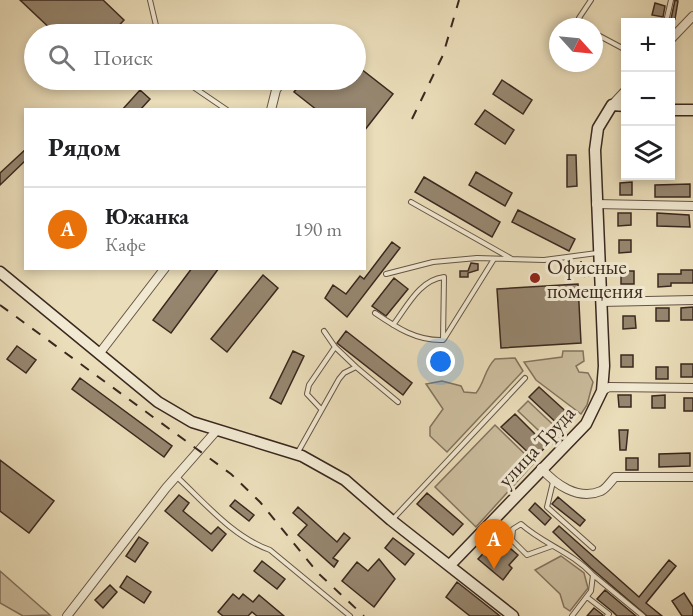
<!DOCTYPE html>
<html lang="ru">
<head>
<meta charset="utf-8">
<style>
	:root { --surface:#fff; --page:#f2f2f2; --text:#202124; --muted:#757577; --line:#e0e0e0; --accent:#111827 }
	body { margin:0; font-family:"EB Garamond",serif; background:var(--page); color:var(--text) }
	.controls { position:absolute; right:18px; top:18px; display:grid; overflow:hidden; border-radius:0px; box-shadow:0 3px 9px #0003 }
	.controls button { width:54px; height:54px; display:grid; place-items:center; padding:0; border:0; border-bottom:2px solid var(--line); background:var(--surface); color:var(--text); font:30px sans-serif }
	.compass { position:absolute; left:549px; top:18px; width:54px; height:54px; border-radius:50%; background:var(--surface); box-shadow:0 3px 9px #0003; rotate:117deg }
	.you { position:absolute; left:441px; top:362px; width:21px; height:21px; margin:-15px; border:4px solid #fff; border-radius:50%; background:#1a73e8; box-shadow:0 0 0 9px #1a73e833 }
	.badge { display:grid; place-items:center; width:39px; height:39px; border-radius:50%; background:var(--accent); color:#fff; font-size:20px; font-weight:700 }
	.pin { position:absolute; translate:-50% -50px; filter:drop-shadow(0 2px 3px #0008) }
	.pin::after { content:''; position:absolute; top:32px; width:21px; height:18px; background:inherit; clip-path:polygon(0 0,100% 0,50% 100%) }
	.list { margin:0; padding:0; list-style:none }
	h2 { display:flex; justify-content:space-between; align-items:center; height:78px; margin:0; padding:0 24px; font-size:26px }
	h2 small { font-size:20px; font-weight:400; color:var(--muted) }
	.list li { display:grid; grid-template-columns:39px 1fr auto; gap:18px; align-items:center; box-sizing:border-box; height:84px; padding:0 24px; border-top:2px solid var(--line) }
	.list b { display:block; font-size:22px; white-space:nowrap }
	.list p { margin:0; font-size:20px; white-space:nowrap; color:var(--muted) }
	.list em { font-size:20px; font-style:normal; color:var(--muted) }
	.icon { flex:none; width:33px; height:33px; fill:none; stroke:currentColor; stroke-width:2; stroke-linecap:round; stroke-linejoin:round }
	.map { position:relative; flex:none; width:693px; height:616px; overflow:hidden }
	.search { position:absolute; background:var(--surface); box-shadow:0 3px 9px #0003; left:24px; top:24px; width:342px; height:66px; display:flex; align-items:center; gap:15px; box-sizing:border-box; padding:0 21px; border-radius:33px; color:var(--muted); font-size:22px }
	.panel { position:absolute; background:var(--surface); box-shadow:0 3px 9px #0003; left:24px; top:108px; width:342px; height:162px; border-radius:0px }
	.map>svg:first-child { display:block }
</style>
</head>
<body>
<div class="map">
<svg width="693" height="616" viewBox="0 0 693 616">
	<rect width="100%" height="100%" fill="#eaddb9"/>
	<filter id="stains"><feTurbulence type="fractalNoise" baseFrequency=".00333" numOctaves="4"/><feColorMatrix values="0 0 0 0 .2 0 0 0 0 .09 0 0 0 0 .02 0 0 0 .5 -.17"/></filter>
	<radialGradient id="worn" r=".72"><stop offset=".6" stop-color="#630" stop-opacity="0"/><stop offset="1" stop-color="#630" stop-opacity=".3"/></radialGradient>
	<path fill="#ccbe9f" stroke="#83735f" stroke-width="1.5" d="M563 351H583L584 361 576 366 579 372 588 373 593 382 587 405 581 414 536 380 524 362 562 357Z
		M515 358 523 371 447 452 430 436V427L443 409 426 384 442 381 461 386 464 392 476 393C485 382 484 370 495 359Z
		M528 401 565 436 555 446 518 411Z
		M495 425 534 463 476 527 435 487Z
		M561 556 584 573 588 588 570 611 564 607 560 594 535 570Z
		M0 571 50 615 23 616 0 603Z"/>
	<path fill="#96866f" stroke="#3a281f" stroke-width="1.5" d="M20 0H103L124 20 111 34H56Z
		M675 0 678 1 675 19H671Z
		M655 3 665 6 663 17 652 15Z
		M356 65 393 94 364 131V110H317L294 92 304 80H356Z
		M502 80 532 100 523 114 493 94Z
		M140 90 150 99 140 110H122Z
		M485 110 514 130 505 144 475 124Z
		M26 149V160L0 185V173Z
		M567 155H576L577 186 567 187Z
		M476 172 512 193 505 206 469 185Z
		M424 177 500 222 492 237 415 192Z
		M632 182V195H620V183Z
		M690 184V197H655V185Z
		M518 210 575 239 569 251 512 222Z
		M618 213H631V225L618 226Z
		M657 213 689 215 690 227 657 226Z
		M619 240H631V252L619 253Z
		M392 242 400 248 347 317 325 298 333 285 346 294 360 276 364 279Z
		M471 263 478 264V270L468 273V277H460V271H468Z
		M192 268H219L171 333 153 320Z
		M681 270H693V283H671V286L658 287V274H681Z
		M621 271H634V284H621Z
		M263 275 278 288 227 352 211 339Z
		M394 278 408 289 386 316 372 306Z
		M578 284 581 343 501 348 497 289Z
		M693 307V320H681V308Z
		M656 308H669V321H656Z
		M623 316H635L636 328 623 329Z
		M346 331 412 383 403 395 337 343Z
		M17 346 36 360 26 373 7 359Z
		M293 351 304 356 281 404 270 398Z
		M621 355H633V367H621Z
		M681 364H693V377H681Z
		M656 367H668V379H656Z
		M80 378 172 446 164 457 72 389Z
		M539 387 573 418 562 428 529 397Z
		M618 395H631V407H619Z
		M665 395V408H652V396Z
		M684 398H693V411H684Z
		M515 414 547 446 534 458 501 427Z
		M619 430H628L626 450H620Z
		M690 453V466L659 467V454Z
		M626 458H638V470H626Z
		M0 460 54 501 29 533 0 511Z
		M427 493 463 524 453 535 417 504Z
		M179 495 189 503 183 511 211 534 218 527 226 534 212 551 165 511Z
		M558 497 585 520 580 526 552 504Z
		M235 500 254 515 249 521 230 506Z
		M535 503 551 518 545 525 529 510Z
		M298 507 337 542 344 533 350 538 333 558 338 561 334 567 298 535 307 525 293 513Z
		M559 526 639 597 669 560 676 566 646 603 662 616H647L591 568 553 532Z
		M139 537 148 543 135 562 126 556Z
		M393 538 414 554 405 565 385 548Z
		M498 538 518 555 509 565 512 568 503 580 478 559Z
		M379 559 395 579 374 607 342 581 357 562 368 571Z
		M262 561 285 579 277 589 254 571Z
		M127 576 151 592 144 603 120 587Z
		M457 582 500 616H470L446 597Z
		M110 585 117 592 103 608 95 600Z
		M605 590 636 616H617L613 612 597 599Z
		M684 593 693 607V616H682L672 601Z
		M233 594 239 599 243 594 253 602 259 595 284 616H257L252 612 248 616H223L218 612Z
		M594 608 603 615V616H587Z"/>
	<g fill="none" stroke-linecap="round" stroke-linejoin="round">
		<g stroke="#665546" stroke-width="6">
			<path id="lane" d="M150 0 158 34
				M666 22 671 0
				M583 27 579 18 591 0
				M594 33 626 50
				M183 80 227 110
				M411 202 512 259
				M386 274 433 262 477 258 544 260 597 253
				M375 313C397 328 417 341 443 340L444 277C419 280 407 307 393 325
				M444 339 494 259
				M335 347 356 367
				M321 409 307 394 309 385 335 347 324 331
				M298 452 339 379 344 373 356 367 398 402
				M177 477C205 503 233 537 270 550L350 616
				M553 482 547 507 593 548
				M392 520 525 378
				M552 546 527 555 512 540 513 529 521 524C543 544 572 552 593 575L591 591 572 616
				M593 575 643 616
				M587 597 609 614 607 616"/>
		</g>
		<g stroke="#665546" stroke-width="10">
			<path id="street" d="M670 40 693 16
				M612 105 626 90
				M271 110 276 90 283 80
				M596 204 693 206
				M601 302 693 300
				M99 354 165 268
				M602 391 609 387 693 388
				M541 468C555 484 578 501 601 491 606 489 611 481 615 477H693
				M67 616 166 488 217 430"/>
		</g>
		<g stroke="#3a281f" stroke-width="13">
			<path id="secondary" d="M670 110H693
				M0 272 158 402 192 422 302 456 345 480 391 520 513 616
				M450 565 586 424 602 391 604 366 595 150 598 128 612 105 626 106"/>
		</g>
		<path stroke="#3a281f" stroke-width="1.5" stroke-dasharray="1.5 3" stroke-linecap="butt" d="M581 261 582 277 592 275"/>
		<use href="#lane" stroke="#f1e9d2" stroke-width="4"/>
		<use href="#street" stroke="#f1e9d2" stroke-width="8"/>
		<use href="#secondary" stroke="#f1e9d2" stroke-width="10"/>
		<path stroke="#3a281f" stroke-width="2" stroke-dasharray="10 10" stroke-linecap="butt" d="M412 119 443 55 459 0
			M0 305 231 474 260 502 318 573 364 616"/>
	</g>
	<circle fill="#8f2418" stroke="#f1e9d2" stroke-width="2" cx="535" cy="278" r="6"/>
	<g text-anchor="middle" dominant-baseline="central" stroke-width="6" stroke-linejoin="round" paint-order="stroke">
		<g font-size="21" fill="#3a281f" stroke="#f1e9d2" text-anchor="start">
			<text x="547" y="266">Офисные<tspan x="547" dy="24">помещения</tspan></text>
		</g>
		<g font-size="21" fill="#3a281f" stroke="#f1e9d2">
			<text transform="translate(536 446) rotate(-47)">улица Труда</text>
		</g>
	</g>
	<rect width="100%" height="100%" filter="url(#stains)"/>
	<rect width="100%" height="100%" fill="url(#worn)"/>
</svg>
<div class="controls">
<button>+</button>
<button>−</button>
<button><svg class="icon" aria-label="layers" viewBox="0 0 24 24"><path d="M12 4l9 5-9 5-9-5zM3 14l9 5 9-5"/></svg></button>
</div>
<svg class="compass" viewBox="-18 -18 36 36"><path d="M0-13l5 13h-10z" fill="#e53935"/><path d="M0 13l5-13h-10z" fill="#757577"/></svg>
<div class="you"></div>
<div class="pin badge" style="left:494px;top:569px;background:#e8710a">A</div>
<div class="search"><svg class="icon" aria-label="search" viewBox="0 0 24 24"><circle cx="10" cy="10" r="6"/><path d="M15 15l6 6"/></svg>Поиск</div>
<section class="panel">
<h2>Рядом<small></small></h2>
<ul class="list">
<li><span class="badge" style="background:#e8710a">A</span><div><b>Южанка</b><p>Кафе</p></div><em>190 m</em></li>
</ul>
</section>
</div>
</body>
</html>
